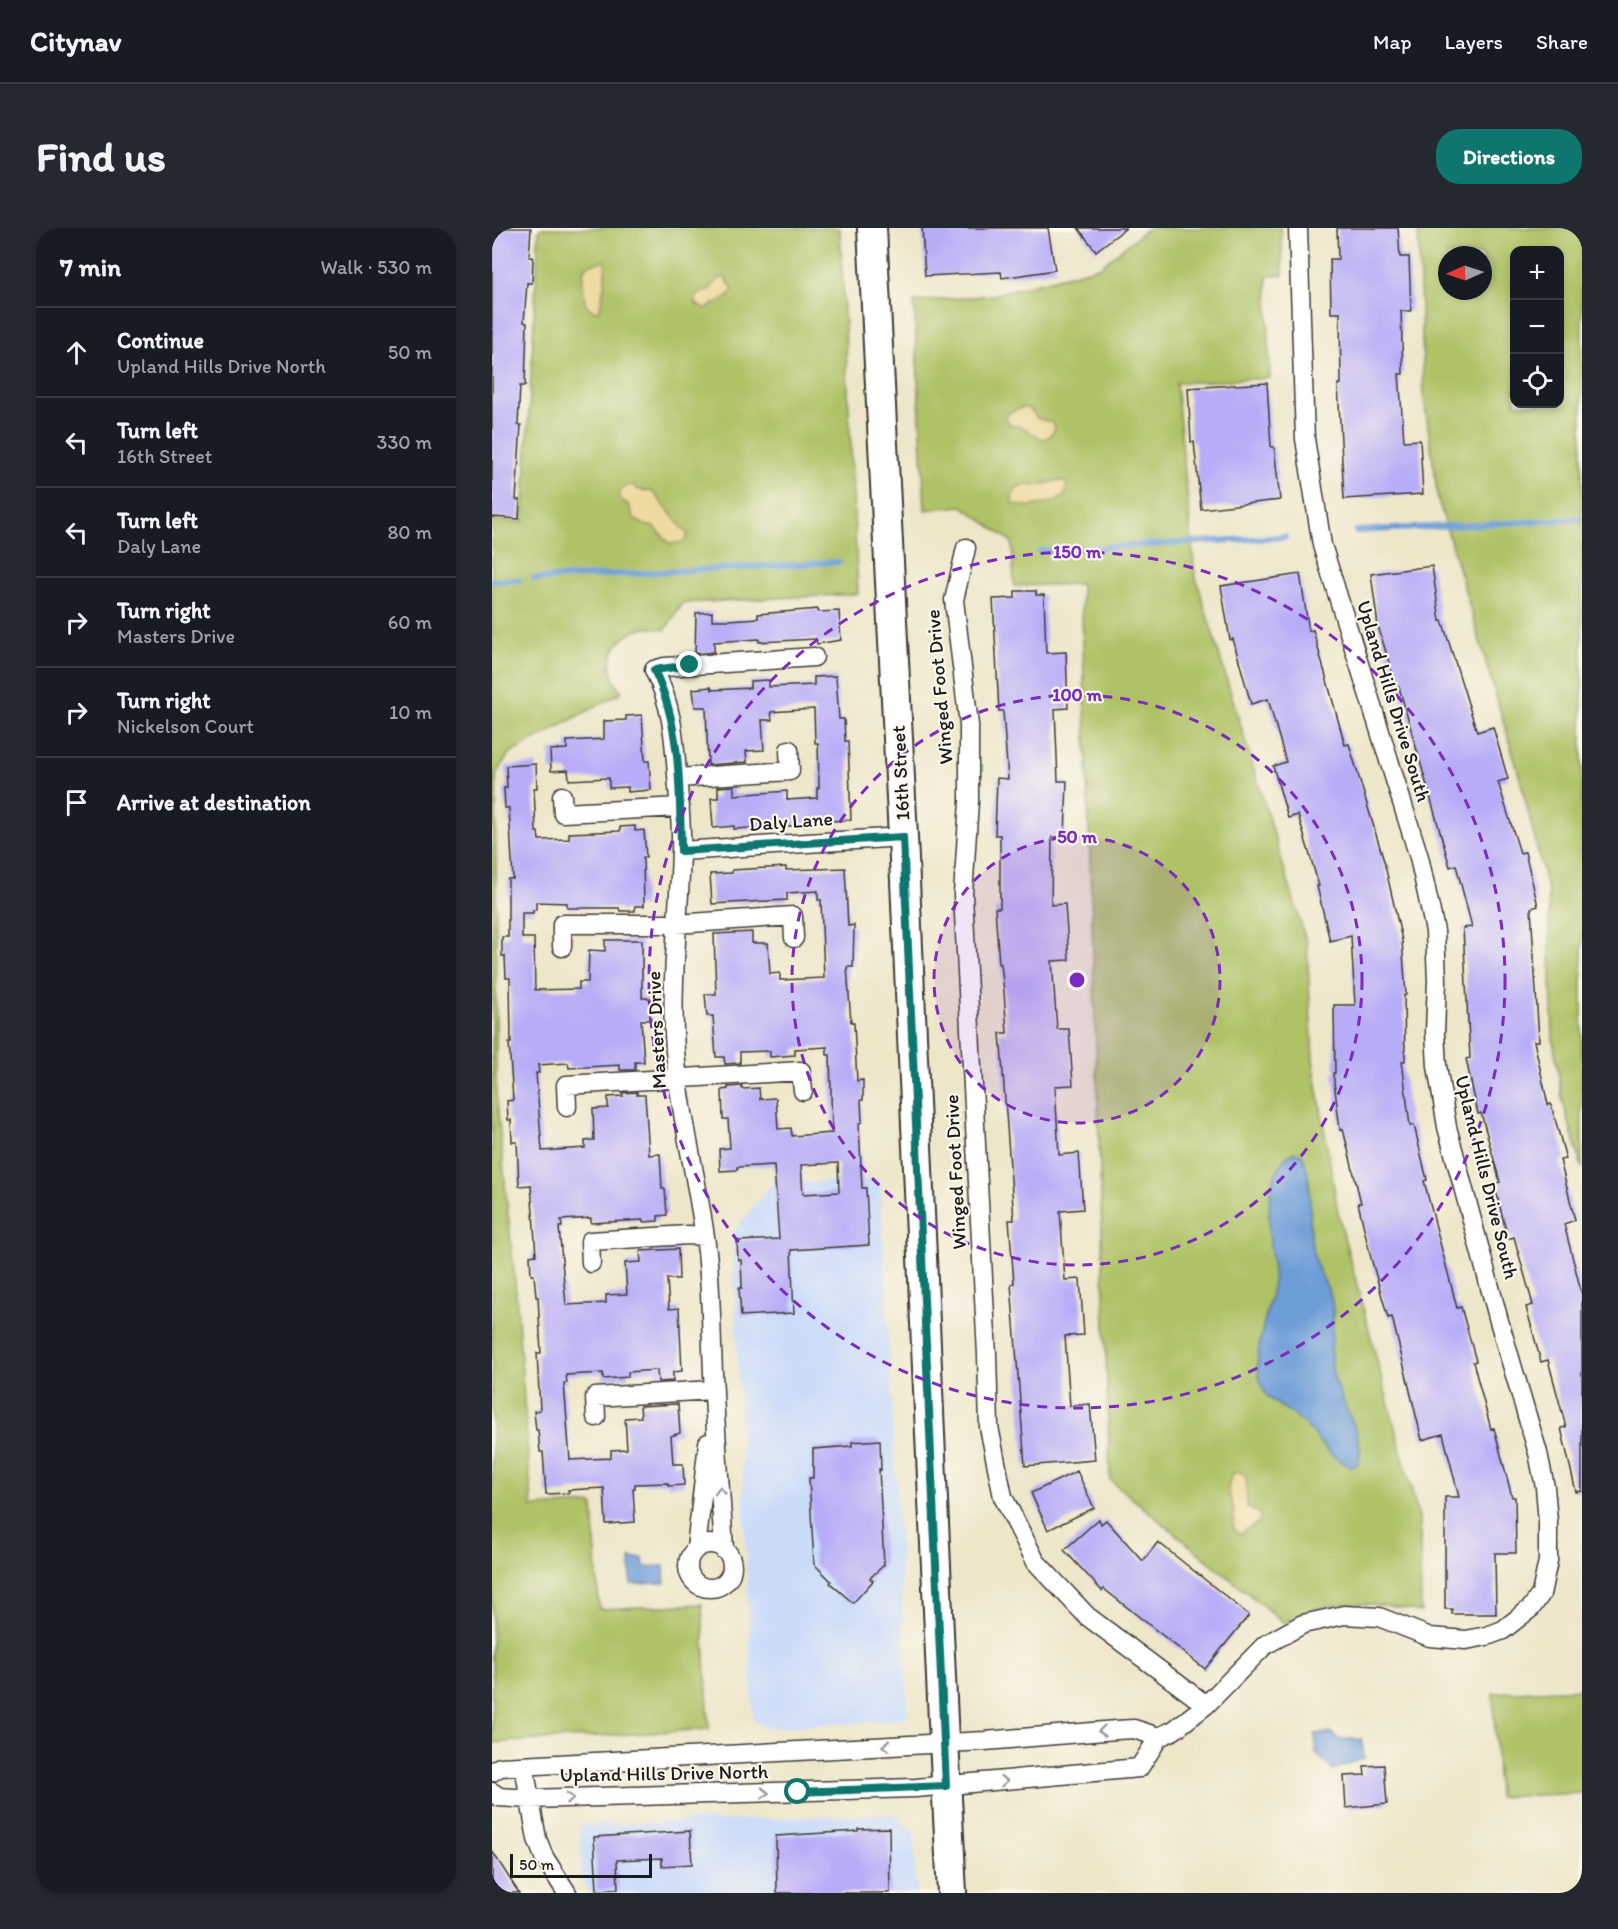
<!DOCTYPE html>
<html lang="en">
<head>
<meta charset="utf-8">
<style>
	:root { --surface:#171b24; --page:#242831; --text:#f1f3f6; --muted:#9ea1a6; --line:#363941; --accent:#0f766e }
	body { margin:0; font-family:Itim,sans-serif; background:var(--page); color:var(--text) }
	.controls { position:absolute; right:18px; top:18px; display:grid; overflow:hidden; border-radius:12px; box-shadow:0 3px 9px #0003 }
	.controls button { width:54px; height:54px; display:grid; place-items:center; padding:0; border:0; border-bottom:2px solid var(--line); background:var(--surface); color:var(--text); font:30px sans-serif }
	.compass { position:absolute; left:946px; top:18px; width:54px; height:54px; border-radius:50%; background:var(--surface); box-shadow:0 3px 9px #0003; rotate:267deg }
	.scale { position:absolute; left:18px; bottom:15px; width:142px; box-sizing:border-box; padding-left:6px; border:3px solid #1c1c1c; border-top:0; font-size:16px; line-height:21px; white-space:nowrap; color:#1c1c1c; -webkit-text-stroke:4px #fbf7ec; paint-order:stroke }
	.stop { position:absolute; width:18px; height:18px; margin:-14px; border:4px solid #0f766e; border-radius:50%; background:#fff }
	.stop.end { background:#0f766e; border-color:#fff; box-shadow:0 2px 6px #0008 }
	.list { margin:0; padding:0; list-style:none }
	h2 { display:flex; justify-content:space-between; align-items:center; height:78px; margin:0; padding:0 24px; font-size:26px }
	h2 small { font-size:20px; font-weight:400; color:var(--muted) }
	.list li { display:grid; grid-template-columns:39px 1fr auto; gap:18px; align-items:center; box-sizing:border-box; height:90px; padding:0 24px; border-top:2px solid var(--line) }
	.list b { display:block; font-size:22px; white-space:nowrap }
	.list p { margin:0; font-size:20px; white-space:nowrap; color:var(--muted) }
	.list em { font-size:20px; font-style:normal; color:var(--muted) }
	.icon { flex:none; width:33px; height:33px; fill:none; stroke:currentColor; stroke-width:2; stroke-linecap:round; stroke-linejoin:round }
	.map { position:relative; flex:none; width:1090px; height:1665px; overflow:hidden; border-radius:24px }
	header { display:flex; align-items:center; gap:36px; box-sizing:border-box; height:84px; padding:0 30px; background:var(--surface); border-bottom:2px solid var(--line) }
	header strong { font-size:28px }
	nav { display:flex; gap:33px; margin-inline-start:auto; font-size:21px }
	.intro { display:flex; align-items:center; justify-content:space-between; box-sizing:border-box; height:144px; padding:0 36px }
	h1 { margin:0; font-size:42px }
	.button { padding:15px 27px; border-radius:24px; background:var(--accent); color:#fff; font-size:21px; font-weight:700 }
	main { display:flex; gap:36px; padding:0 36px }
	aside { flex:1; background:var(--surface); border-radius:24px; box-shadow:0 3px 9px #0003 }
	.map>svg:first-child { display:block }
</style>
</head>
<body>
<header>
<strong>Citynav</strong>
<nav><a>Map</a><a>Layers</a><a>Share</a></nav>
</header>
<div class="intro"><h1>Find us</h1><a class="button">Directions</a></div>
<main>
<aside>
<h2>7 min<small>Walk · 530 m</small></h2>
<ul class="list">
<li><svg class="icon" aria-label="ahead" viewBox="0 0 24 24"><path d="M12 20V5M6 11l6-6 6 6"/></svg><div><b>Continue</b><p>Upland Hills Drive North</p></div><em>50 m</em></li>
<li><svg class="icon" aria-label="left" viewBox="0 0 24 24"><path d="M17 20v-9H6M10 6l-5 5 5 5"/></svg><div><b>Turn left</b><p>16th Street</p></div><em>330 m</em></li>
<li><svg class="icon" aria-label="left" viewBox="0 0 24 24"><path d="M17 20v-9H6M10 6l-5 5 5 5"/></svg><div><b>Turn left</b><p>Daly Lane</p></div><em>80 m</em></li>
<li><svg class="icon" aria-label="right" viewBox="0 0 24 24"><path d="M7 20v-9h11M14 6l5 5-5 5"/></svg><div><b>Turn right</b><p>Masters Drive</p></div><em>60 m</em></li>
<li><svg class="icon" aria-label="right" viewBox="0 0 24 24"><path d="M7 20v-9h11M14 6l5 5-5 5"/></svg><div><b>Turn right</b><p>Nickelson Court</p></div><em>10 m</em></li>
<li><svg class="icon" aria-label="arrive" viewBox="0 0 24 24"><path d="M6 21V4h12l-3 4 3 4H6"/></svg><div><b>Arrive at destination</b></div></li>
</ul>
</aside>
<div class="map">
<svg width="1090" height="1665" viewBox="0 0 1090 1665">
	<rect width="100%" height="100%" fill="#fbf7ec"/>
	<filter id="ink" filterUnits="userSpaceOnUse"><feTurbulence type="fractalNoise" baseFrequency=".0167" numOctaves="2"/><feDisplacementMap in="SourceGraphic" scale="12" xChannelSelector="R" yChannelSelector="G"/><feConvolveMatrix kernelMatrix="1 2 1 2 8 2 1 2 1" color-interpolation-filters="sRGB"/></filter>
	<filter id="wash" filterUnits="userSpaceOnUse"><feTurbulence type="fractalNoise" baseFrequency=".008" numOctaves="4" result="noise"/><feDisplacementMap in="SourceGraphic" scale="24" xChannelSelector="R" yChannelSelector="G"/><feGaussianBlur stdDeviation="1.35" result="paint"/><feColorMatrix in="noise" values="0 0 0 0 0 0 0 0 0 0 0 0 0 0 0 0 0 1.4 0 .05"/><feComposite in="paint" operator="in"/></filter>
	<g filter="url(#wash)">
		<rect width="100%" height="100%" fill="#eee6c9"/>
		<path fill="#cbdcf9" d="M388 951 416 1485 407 1492 273 1500 261 1492 240 1006 278 957Z
			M401 1586 422 1604 424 1665H99L90 1652 88 1597Z"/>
		<path fill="#afc266" stroke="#666f41" stroke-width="1.5" fill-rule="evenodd" d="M47 0H348L366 366 191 375 173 402C141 392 108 421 122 452 124 456 127 460 130 464L17 526 4 546V864L24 1065 40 1279 101 1276 107 1381 210 1376 217 1501 0 1515V292L31 294Z
			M656 0H789L791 47 775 48 778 150 684 155 703 347 815 716 821 832 847 990 928 1293 929 1384C894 1376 848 1371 813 1384 806 1387 799 1391 792 1395L618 1252 589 356 522 358 520 314 470 278 433 282 422 74 501 67 607 39Z
			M926 0H1090V941L1070 870 1061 811 1056 664 1026 543 946 271 932 169ZM1023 22H1068V176H1023ZM955 27H991V63H955Z
			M1090 1461V1565L1006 1569 1001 1465Z"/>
		<path fill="#eeda9e" stroke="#857b5d" stroke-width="1.5" d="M113 33C115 40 110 75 107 83 90 82 93 70 91 57 91 51 89 44 94 39 100 34 107 34 113 33Z
			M233 49 241 62 237 68 213 81 204 76V70L209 64H215L228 50Z
			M531 179 539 182 545 190 561 195 563 200C554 221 543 205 532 200 528 198 522 198 518 197L514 190 515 186Z
			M567 252 573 254 575 258 573 268C562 275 530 283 520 274V269L525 259 537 257H548Z
			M141 257 145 261 161 264 196 307 192 314 178 316 163 299 153 297 142 291 137 277 128 271V263L134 258Z
			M746 1244 752 1246 754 1251 755 1279 767 1285 768 1288 767 1294 748 1306C737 1301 742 1295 742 1286 741 1270 730 1262 742 1245Z"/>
		<path fill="#6d9dd7" stroke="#445c7a" stroke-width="1.5" d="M802 924 810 926C825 960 812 999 824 1035 830 1052 840 1063 841 1082 842 1103 836 1125 841 1146 847 1173 876 1209 866 1237L859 1239C835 1230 825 1206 806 1190 796 1181 781 1177 773 1165 770 1160 767 1150 766 1144 762 1121 778 1078 781 1053 782 1044 780 1035 779 1026 776 997 772 939 802 924Z
			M138 1330H151L152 1339 172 1338 173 1355 139 1356Z
			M840 1505 846 1511H870L872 1530 841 1542 824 1526 823 1506Z"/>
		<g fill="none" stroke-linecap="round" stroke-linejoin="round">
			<path stroke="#6d9dd7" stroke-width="6" d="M864 303 1090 291
				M548 323 793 309
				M42 351 347 334
				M0 353 27 352"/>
		</g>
		<g id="blocks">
			<path fill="#b7acf7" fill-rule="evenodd" d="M0 0H39L37 29H41L40 55H35L32 94 35 95 33 158H28L26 197H29L24 272H28L27 291 0 289Z
				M430 0H556L563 42 510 50 509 44 433 48Z
				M586 0H634L604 23Z
				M845 0H906L908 29H917L919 83H909L911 146H907L912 213 928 212 931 266 852 271 846 156H849L848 85H839L838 31H846Z
				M775 155 779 219H782L788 272 709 281 702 214H699L696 160Z
				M940 338 948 393 950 392 985 504 1001 499 1016 551 1006 554 1028 625 1033 624 1046 678 1039 680 1047 813H1042L1056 877 1059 876 1074 931 1068 932 1083 992 1072 996 1090 1067V1263L1084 1264 1069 1200 1074 1199 1056 1132 1049 1134 1034 1079 1041 1077 1022 1009 1016 1011 1006 971 1002 956 1008 954 989 885 986 886 974 831 978 830 971 700 980 699 964 637 958 639 907 459 905 460 886 398 879 346Z
				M808 346 817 403 821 402 853 517 857 516 892 633 910 712 914 767H912L913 833H910L918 898 922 897 935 952 932 953 965 1080 969 1079 984 1133 981 1134 999 1201 1002 1200 1020 1269H1023L1024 1325H1003L1004 1386H960V1381H953V1269H967L951 1206 930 1212 900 1089 896 1090 879 1030 866 975H869L851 901 848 902 841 845H843L842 777H863L859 708 838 713 825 658H827L806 587 796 590 781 538 794 534 776 471 759 476 741 411 738 412 729 358Z
				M523 363H544V367H552L554 425 574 424 576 480 563 481 566 553H575L573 609H560L559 677 573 676 577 732 560 733 565 801H577L581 857 563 858 567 927 587 925 591 981 568 983 573 1052 588 1051 592 1107 573 1108 578 1178 598 1176 603 1232 533 1238 519 1056 522 1055 517 992H522L508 805H515L512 764 509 736H507L503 680H508V607H503L505 550 516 551 511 483H507L501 371 523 370Z
				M326 381V384L347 383 349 412 325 416 324 411 267 414V411L222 414V424L203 426 204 385 220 384V392H237L266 390V386Z
				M344 448 347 491H352L353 513H356L359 592 314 594V597L242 601V598L221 600 219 570H226V559L242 558V567L295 563V572L325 570V560H327L326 515H323L322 481 279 484 280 492H270L272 522 254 523 255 534 216 537 214 479H203L201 461 219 459 220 462 258 460V453L277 452V459L322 457V449Z
				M150 487 153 533H157L159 562 136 564V559L117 560V550L77 552 76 542 59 543 58 522 75 521V513L112 511V493L134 492V488Z
				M44 536 45 560H42L44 604H46L47 612 77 611V605L128 603V599L143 598V603L152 602 154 629H151L152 678H143V683H128L127 680H75V675L44 674V682H41V685H30V710H42L43 762 87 761V754H96L97 722 113 723V712H150V770H158V792H149L152 834H143V842H128V837L77 840 76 835 46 837 47 845H44L50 923 93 920V913L102 912 101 881 116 880V869L131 868 130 865 145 864V867H153L157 927 168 926 170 961H173L175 987 166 988V993L151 994V992L99 995V990L69 992 70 999H67L74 1077 114 1075V1067L135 1066 133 1035 149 1034 148 1023 186 1021 187 1051H175L177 1081 187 1080 190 1143 181 1144V1153L166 1154 165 1142 136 1144V1149L111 1151V1145L74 1147 75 1155H72L78 1232 119 1230V1222L135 1221 133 1190 149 1189 148 1178 186 1176 188 1205 179 1208 181 1236H191L192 1257 176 1258V1255L143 1256V1260H141L143 1294 114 1296 112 1260 76 1262 77 1265 54 1266 51 1224H48L46 1202H44L42 1183 48 1182 45 1125H49L46 1069H44L42 1047H39L38 1028 44 1027 39 957 27 958 25 914H20L19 892H16L15 873 21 872 17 815H19L18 750H14L13 728H10V709H16V651H21L17 580H13L12 560H15L14 538Z
				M294 639V642L353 640 356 698 362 697 361 739H355L359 795H362L365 853 371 852V872H369L370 894 367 895 370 960H374L377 1017 299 1022 302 1085 249 1088 247 1060H250L249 1032H246L245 1013 287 1011 282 937 245 939V942L228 943 227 921 238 920 236 891H231L230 862 236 861V859L250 858V861L267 860 268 871 284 870 286 901 299 900 300 908 340 905 338 827H335V819L303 821V827L278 829V823L248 824V835L233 836 232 829H224L221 788H215L213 766H224L222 706 260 704V715H276L278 746 288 745V752L332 750 329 672H326V663L295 665V672L220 676 218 646 240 645V642ZM346 935 347 964 311 966 309 937Z
				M388 1212 389 1242 387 1241 392 1337 378 1350 381 1353 361 1375 338 1355 339 1353 322 1336 317 1250H321V1221L360 1218V1214Z
				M585 1243 602 1280 556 1302 539 1265Z
				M607 1291 609 1296 614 1292 651 1333 666 1314 757 1387 713 1441 612 1361 610 1363 572 1322Z
				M892 1537 895 1576 854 1580 852 1548 873 1547 872 1538Z
				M397 1600 398 1665H285L284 1608 366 1603V1601Z
				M198 1603 200 1636 170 1638V1630L125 1632 126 1661 105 1662 102 1609Z
				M0 1623 27 1665H0Z"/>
		</g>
	</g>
	<g filter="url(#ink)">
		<use href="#blocks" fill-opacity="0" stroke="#3c3a36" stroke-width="1.5"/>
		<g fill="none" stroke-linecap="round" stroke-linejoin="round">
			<g stroke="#3c3a36" stroke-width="21">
				<path id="minor" d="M474 320 462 372 477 497V573L471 667 495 1127 497 1199 511 1269 544 1334 595 1388 714 1477
					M185 550 298 543 297 522
					M70 568 71 585 188 579
					M189 623 411 609
					M70 719V696H184L301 688 302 710
					M75 879 74 857 309 843 311 863
					M99 1035 98 1013 196 1007 213 1008
					M104 1189 103 1169 221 1162
					M196 1338a22 22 0 1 1 44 0a22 22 0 1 1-44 0Z
					M204 1321 216 1215
					M232 1322C229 1269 224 1216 222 1164 219 1117 220 1070 215 1024 207 956 188 890 183 822 178 756 187 690 189 624 190 598 187 572 185 547 182 508 180 477 162 442L173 439 322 429
					M32 1538 45 1611 52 1629 75 1665
					M0 1544 8 1539 493 1513 624 1502 642 1501 667 1509
					M0 1564 7 1569 37 1571 424 1560 647 1540 667 1509 682 1502 714 1477 773 1417 811 1396 852 1387 887 1389 938 1409 974 1412 995 1408 1011 1402 1039 1380 1049 1366 1056 1333V1294L1053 1259 1046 1225 1007 1093 955 899 945 838 943 805 945 753 943 703 927 629 830 317 813 211 806 0"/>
			</g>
			<g stroke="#3c3a36" stroke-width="32">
				<path id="primary" d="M380 0 411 609 451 1493 460 1665"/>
			</g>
			<use href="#minor" stroke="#fff" stroke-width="18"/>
			<use href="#primary" stroke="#fff" stroke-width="28"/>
		</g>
		<defs><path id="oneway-chevron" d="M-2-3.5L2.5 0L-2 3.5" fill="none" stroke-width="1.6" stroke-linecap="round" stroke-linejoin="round" transform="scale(1.5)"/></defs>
		<g stroke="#999">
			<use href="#oneway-chevron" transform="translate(228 1263) rotate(-94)"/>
			<use href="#oneway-chevron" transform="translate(610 1503) rotate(175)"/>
			<use href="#oneway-chevron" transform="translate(394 1518) rotate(177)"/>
			<use href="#oneway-chevron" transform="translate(512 1553) rotate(-5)"/>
			<use href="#oneway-chevron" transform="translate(273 1565) rotate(-1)"/>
			<use href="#oneway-chevron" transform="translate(78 1570) rotate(-2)"/>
		</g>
	</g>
	<g fill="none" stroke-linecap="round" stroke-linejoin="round" filter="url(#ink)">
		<path stroke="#0f766e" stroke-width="8" d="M198 437 162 442C189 495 188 564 189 623L411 609 454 1558 306 1564"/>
	</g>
	<circle cx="585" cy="752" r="143" fill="#7b2cbf" fill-opacity=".12"/>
	<g fill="none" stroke="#7b2cbf" stroke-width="3" stroke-dasharray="10 8">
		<circle cx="585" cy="752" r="143"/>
		<circle cx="585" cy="752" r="285"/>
		<circle cx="585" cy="752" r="428"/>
	</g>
	<g text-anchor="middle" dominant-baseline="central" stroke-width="4.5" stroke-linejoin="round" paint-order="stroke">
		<g font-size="20" fill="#1c1c1c" stroke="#fbf7ec">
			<text transform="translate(447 459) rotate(-95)">Winged Foot Drive</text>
			<text transform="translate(902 473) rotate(73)">Upland Hills Drive South</text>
			<text transform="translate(408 545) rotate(-93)">16th Street</text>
			<text transform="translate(299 593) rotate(-4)">Daly Lane</text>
			<text transform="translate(164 802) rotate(-93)">Masters Drive</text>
			<text transform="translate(463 944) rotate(-93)">Winged Foot Drive</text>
			<text transform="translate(995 949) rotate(76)">Upland Hills Drive South</text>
			<text transform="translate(172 1545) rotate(-1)">Upland Hills Drive North</text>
		</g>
	</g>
	<circle cx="585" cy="752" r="9" fill="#7b2cbf" stroke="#fbf7ec" stroke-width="3"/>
	<g font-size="18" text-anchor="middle" font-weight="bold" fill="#7b2cbf" stroke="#fbf7ec" stroke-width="4.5" stroke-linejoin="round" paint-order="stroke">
		<text x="585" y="330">150 m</text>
		<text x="585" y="473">100 m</text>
		<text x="585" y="615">50 m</text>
	</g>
</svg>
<div class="controls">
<button>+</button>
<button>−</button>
<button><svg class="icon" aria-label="locate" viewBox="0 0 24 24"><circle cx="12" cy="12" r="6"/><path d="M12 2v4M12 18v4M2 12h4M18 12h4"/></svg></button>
</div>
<svg class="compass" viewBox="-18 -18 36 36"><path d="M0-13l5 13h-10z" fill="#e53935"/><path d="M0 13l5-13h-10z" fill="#9ea1a6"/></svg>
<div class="scale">50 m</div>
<div class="stop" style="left:306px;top:1564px"></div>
<div class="stop end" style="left:198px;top:437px"></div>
</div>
</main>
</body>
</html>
